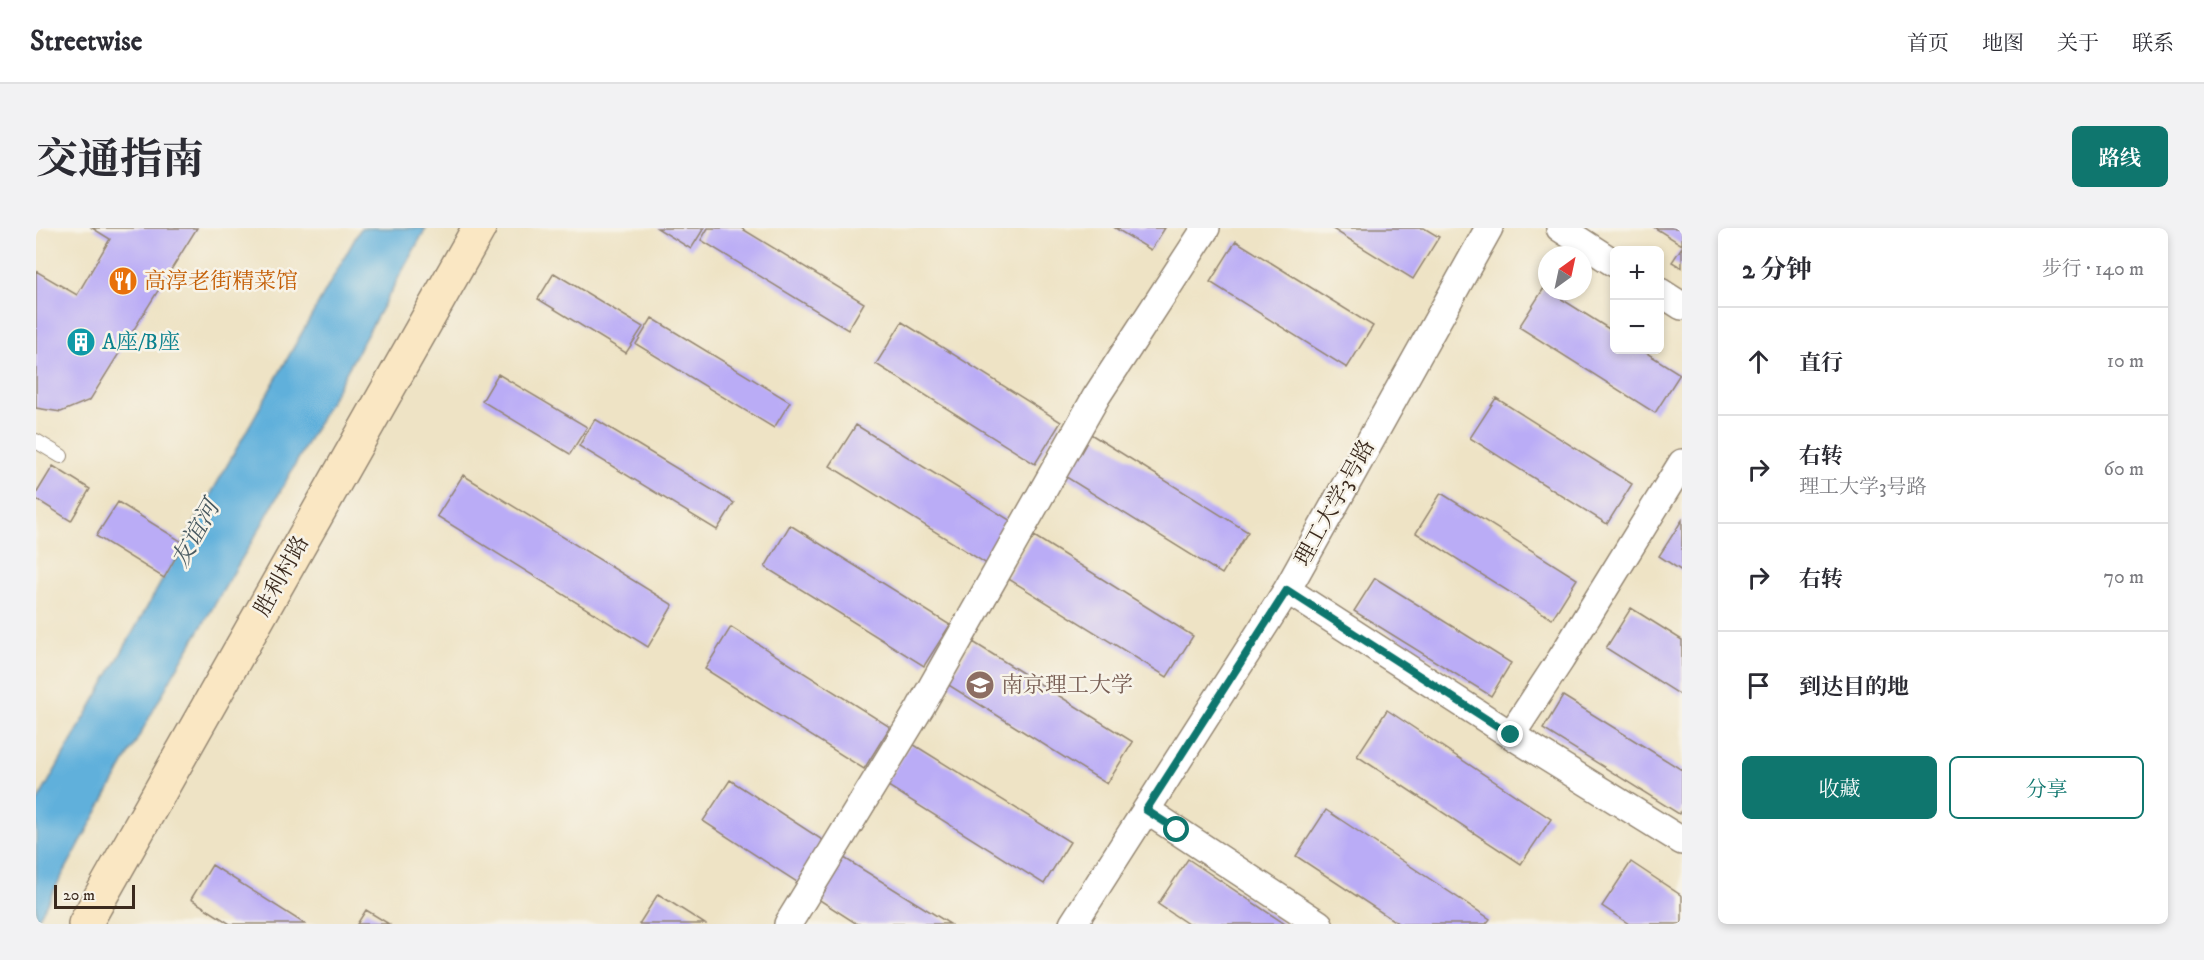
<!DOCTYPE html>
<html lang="zh">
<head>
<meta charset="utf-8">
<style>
	:root { --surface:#fff; --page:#f2f2f3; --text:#2b2b33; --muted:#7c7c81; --line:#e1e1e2; --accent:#0f766e }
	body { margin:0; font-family:"IM FELL DW Pica","Noto Serif SC",serif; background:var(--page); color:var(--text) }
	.controls { position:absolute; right:18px; top:18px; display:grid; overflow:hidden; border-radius:9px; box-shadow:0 3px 9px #0003 }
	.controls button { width:54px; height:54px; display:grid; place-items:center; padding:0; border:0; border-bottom:2px solid var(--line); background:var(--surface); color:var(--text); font:30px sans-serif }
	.compass { position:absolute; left:1502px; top:18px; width:54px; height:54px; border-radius:50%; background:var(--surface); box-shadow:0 3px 9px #0003; rotate:33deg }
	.scale { position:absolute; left:18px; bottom:15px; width:81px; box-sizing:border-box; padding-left:6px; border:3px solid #3b2a1e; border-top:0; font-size:16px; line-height:21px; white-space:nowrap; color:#3b2a1e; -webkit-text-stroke:4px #f7f3e8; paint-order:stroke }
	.stop { position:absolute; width:18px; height:18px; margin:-14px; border:4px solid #0f766e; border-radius:50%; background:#fff }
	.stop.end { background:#0f766e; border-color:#fff; box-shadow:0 2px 6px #0008 }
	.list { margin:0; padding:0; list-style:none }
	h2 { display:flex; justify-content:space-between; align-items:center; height:78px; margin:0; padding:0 24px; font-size:26px }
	h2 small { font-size:20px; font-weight:400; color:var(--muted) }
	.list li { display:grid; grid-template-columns:39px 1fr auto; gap:18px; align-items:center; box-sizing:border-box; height:108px; padding:0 24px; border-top:2px solid var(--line) }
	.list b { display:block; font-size:22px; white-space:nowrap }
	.list p { margin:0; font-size:20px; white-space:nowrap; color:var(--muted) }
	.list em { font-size:20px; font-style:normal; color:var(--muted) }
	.actions { display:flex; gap:12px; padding:18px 24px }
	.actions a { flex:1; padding:14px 0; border:2px solid var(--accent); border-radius:9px; text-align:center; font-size:21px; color:var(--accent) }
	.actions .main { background:var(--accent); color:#fff }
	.icon { flex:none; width:33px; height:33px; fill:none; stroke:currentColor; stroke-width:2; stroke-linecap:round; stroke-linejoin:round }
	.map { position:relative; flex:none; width:1646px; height:696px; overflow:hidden; border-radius:9px }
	header { display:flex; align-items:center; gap:36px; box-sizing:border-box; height:84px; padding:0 30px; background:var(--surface); border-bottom:2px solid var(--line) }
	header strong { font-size:28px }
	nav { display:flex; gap:33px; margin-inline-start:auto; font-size:21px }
	.intro { display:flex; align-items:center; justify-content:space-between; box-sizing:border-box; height:144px; padding:0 36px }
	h1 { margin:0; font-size:42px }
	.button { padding:15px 27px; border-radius:9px; background:var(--accent); color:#fff; font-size:21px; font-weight:700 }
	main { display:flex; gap:36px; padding:0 36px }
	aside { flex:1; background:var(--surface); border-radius:9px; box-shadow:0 3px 9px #0003 }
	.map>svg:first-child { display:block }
</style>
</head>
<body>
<header>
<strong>Streetwise</strong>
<nav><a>首页</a><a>地图</a><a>关于</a><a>联系</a></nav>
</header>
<div class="intro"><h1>交通指南</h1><a class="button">路线</a></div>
<main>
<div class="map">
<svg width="1646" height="696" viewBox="0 0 1646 696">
	<rect width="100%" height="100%" fill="#f7f3e8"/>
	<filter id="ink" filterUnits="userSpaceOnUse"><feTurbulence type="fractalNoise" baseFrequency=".0167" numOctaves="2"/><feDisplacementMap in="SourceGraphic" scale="12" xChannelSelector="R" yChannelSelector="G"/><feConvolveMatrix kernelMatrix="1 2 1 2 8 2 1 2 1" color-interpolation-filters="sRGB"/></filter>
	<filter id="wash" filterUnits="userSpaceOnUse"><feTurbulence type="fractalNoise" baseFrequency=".008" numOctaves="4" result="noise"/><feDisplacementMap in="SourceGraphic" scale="24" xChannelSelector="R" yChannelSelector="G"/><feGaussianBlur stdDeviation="1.35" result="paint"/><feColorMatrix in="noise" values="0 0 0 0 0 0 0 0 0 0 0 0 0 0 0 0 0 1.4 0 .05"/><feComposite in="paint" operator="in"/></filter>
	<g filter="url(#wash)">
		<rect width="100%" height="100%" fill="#eee3c5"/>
		<path fill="#60b0db" stroke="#4e6d7c" stroke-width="1.5" d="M325 0H390L224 300 138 445 0 695V576Z"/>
		<g id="blocks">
			<path fill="#baacf6" d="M56 0H161L54 172 25 184 0 180V43L41 67 74 11Z
				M621 0H668L655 21Z
				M672 0H705L828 75 812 102 665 12Z
				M1079 0H1129L1115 22Z
				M1295 0H1388L1403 9 1377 51Z
				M1619 0H1646V17Z
				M1200 13 1337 98 1311 140 1174 54Z
				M1646 19V40L1636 34Z
				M518 45 607 99 590 125 502 71Z
				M1508 60 1578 104V122H1606L1644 146 1619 185 1483 99Z
				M616 90 754 174 738 200 600 116Z
				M866 94 1025 194 999 236 840 136Z
				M462 146 551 199 534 226 446 173Z
				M1460 170 1596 256 1571 296 1434 210Z
				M559 191 698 275 681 302 543 218Z
				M820 197 980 296 954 338 794 238Z
				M1053 205 1212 304 1186 346 1027 247Z
				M17 238 54 261 35 293 0 271V266Z
				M427 247 637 377 612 419 401 288Z
				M1405 265 1541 351 1516 391 1380 305Z
				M82 274 148 315 128 350 60 308Z
				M1646 292V343L1623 328Z
				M754 297 914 397 888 438 729 339Z
				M998 308 1157 408 1131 449 971 350Z
				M1339 350 1475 435 1455 468 1318 383Z
				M1595 380 1646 412V468L1570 420Z
				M695 399 854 499 828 541 669 441Z
				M937 414 1097 514 1071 556 911 456Z
				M1527 468 1646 542V581L1643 586 1507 501Z
				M1351 482 1515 591 1485 636 1321 528Z
				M875 515 1034 614 1008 656 849 556Z
				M694 552 791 615 764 656 667 593Z
				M1290 582 1454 691 1450 696H1363L1260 628Z
				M805 628 914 696H821L779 669Z
				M1152 631 1249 696H1152L1122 676Z
				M1595 634 1646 668V696H1593L1566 678Z
				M176 637 269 696H194L155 671Z
				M622 666 669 696H603Z
				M330 682 353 696H321Z"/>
		</g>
	</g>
	<g filter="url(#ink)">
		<use href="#blocks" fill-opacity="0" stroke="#948672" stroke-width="1.5"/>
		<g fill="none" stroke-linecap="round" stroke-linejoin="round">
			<g stroke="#948672" stroke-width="16">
				<path id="lane" d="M0 213 25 228"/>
			</g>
			<g stroke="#948672" stroke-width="30">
				<path id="street" d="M1524 0 1578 35
					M1624 64 1646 78
					M1251 362 1475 507 1646 613
					M1475 507 1525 431 1646 235
					M1110 582 1283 696
					M752 696 884 480 1060 169 1170 0
					M1037 696 1251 362 1453 0"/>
			</g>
			<g stroke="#948672" stroke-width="36">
				<path id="secondary" d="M49 696 443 0"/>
			</g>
			<use href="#lane" stroke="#fff" stroke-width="14"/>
			<use href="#street" stroke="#fff" stroke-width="27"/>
			<use href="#secondary" stroke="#fae7c3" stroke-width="33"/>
		</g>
	</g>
	<g fill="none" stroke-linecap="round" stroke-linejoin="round" filter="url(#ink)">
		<path stroke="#0f766e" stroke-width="8" d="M1141 602 1110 582 1251 362 1475 507"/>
	</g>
	<defs>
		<g id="restaurant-disc" transform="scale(1.5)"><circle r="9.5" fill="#e8710a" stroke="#f7f3e8"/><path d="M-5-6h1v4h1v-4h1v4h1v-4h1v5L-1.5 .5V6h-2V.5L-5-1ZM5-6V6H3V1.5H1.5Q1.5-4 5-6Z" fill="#fff"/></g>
		<g id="building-disc" transform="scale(1.5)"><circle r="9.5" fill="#0f9aa8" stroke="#f7f3e8"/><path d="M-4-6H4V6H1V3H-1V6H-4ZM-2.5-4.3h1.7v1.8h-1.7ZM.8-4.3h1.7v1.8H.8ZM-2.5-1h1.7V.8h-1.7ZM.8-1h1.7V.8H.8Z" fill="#fff"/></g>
		<g id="university-disc" transform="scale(1.5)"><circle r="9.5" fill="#8d6e63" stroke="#f7f3e8"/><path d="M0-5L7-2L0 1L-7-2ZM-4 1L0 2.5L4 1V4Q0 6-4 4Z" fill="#fff"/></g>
	</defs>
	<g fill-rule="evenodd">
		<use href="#restaurant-disc" x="87" y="53"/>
		<use href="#building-disc" x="45" y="114"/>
		<use href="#university-disc" x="944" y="457"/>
	</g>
	<g text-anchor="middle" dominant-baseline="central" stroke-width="5" stroke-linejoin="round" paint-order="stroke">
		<g font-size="22" fill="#c56008" stroke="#f7f3e8" text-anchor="start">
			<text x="108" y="53">高淳老街精菜馆</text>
		</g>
		<g font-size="22" fill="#0d838f" stroke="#f7f3e8" text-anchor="start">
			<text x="66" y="114">A座/B座</text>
		</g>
		<g font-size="22" fill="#3b2a1e" stroke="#f7f3e8">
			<text transform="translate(1299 275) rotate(-61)">理工大学3号路</text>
			<text transform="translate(246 348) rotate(-61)">胜利村路</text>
		</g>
		<g font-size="22" fill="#785e54" stroke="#f7f3e8" text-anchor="start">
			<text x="965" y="457">南京理工大学</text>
		</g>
		<g font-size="24" font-style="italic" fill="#485960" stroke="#f7f3e8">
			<text transform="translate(160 306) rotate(-61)">友谊河</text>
		</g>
	</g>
</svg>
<div class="controls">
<button>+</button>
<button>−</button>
</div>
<svg class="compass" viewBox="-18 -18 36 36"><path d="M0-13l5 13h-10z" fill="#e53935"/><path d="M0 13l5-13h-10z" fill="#7c7c81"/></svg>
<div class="scale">20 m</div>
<div class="stop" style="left:1141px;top:602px"></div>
<div class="stop end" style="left:1475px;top:507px"></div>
</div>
<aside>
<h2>2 分钟<small>步行 · 140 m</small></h2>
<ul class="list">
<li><svg class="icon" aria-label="ahead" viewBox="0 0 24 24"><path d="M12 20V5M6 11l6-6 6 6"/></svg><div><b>直行</b></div><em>10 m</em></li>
<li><svg class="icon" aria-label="right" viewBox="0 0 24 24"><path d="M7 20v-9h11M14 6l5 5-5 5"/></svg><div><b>右转</b><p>理工大学3号路</p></div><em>60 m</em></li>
<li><svg class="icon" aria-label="right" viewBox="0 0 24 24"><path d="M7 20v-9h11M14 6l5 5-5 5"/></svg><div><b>右转</b></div><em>70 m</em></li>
<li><svg class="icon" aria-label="arrive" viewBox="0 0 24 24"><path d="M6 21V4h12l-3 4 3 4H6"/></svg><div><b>到达目的地</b></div></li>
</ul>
<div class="actions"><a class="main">收藏</a><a>分享</a></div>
</aside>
</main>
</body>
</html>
